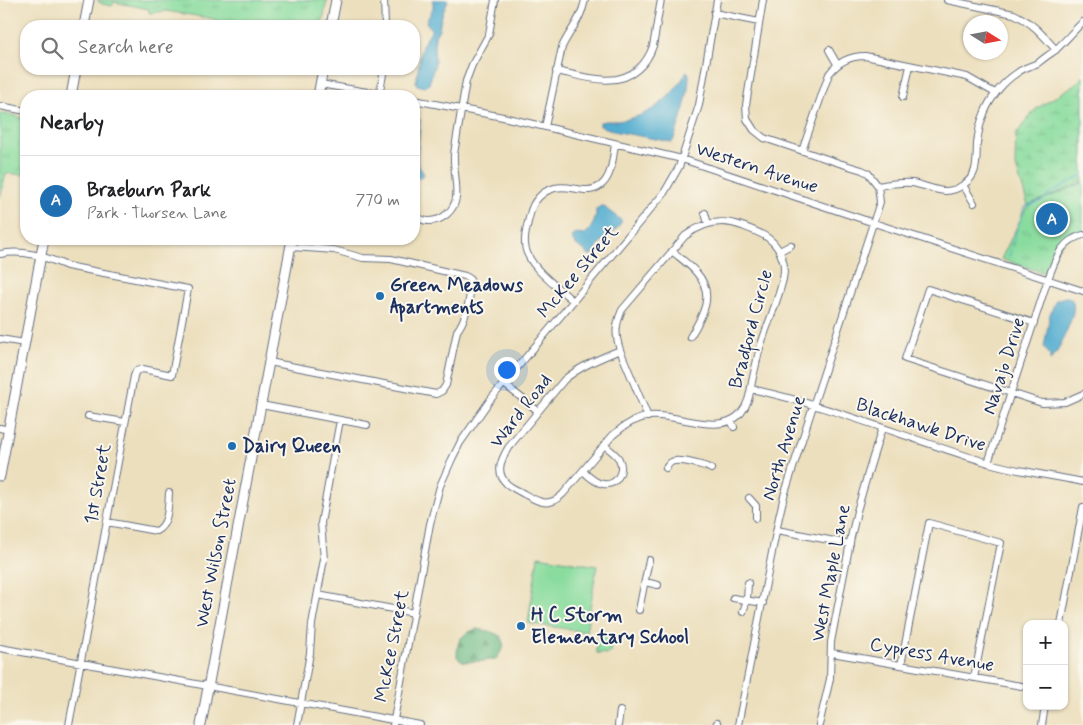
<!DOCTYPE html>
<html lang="en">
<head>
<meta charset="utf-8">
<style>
	:root { --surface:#fff; --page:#f6f6f6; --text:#202124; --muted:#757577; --line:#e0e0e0; --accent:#1f6fb2 }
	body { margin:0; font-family:Mynerve,sans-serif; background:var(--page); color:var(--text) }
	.controls { position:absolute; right:15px; bottom:15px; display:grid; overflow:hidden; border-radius:10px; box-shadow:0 1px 4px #0004 }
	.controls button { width:45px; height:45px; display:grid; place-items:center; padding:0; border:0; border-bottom:1px solid var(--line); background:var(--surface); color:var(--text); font:25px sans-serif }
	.compass { position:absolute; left:963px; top:15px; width:45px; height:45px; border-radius:50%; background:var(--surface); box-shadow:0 1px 4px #0004; rotate:101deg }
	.you { position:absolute; left:506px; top:369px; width:18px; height:18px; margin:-12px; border:4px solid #fff; border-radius:50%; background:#1a73e8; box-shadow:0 0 0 8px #1a73e833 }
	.badge { display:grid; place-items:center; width:32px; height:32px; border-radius:50%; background:var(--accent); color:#fff; font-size:16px; font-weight:700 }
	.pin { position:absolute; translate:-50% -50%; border:2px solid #fff; box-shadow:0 1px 5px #0006 }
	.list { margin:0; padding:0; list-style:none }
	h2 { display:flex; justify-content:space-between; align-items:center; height:65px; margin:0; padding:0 20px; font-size:21px }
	h2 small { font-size:16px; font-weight:400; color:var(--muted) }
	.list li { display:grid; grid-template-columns:32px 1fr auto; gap:15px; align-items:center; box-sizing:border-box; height:90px; padding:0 20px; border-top:1px solid var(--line) }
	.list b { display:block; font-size:19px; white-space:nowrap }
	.list p { margin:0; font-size:16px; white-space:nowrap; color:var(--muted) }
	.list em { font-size:16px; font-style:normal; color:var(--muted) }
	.icon { flex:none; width:28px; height:28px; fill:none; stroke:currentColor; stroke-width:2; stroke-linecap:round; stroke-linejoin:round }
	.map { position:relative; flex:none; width:1083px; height:725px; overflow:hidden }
	.search { position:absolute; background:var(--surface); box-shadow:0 1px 4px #0004; left:20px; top:20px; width:400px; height:55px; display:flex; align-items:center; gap:12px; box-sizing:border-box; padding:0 18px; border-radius:20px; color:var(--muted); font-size:19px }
	.panel { position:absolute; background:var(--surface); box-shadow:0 1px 4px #0004; left:20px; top:90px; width:400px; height:155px; border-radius:20px }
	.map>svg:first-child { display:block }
</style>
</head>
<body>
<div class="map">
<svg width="1083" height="725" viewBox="0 0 1083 725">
	<defs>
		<pattern id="forest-firs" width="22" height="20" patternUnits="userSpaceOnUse" patternTransform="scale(1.25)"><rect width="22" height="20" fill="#6ebc85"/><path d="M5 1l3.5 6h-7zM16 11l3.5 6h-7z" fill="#5a9970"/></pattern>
		<pattern id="wetland-marsh" width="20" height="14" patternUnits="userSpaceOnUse" patternTransform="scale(1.25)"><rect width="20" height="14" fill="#89dc9e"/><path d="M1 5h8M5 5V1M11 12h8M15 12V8" fill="none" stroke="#76bd8a"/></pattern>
		<pattern id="park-tufts" width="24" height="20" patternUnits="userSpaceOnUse" patternTransform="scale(1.25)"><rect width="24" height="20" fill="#89dc9e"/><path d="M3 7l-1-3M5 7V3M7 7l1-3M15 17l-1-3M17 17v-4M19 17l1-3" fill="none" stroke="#76bd8a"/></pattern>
	</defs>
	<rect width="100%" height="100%" fill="#fbf7ec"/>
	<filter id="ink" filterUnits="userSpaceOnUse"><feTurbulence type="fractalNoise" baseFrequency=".02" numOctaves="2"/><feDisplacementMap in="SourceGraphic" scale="10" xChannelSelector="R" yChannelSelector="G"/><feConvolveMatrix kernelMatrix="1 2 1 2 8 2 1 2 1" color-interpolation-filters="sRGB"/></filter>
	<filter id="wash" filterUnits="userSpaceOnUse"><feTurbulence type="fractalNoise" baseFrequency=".0096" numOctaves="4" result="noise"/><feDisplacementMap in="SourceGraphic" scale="20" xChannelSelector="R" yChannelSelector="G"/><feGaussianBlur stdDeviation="1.12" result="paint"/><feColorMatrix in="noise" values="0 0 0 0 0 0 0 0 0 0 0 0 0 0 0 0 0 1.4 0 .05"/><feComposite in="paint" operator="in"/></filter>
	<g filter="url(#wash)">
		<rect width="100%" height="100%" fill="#ecdfbd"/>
		<path fill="#89dc9e" stroke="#52867e" d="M538 556 597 566 586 632 528 623Z"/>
		<path fill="url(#forest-firs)" stroke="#447672" d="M476 629 489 631 501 636 504 647 496 659 484 661 464 662 457 657C457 639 461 635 476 629Z"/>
		<path fill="url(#wetland-marsh)" stroke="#52867e" d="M1083 76V182L1028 205 1015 164 1016 134 1036 109 1074 85Z"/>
		<path fill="url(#park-tufts)" stroke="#52867e" d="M97 0H327L322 26H223L217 20 209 18 166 11 150 13H149V9L114 2 112 6 102 4Z
			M0 113 26 118V175L6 173 0 198Z
			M1083 183V232C1058 238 1055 253 1047 274L1001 259 1027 206Z
			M599 631 613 633 610 652 607 654 597 653 596 650Z"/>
		<path fill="#52add0" stroke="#366e97" d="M432 0H448L441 18 439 29 435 36 434 46 435 63 429 84 425 87 417 85 416 82 422 45 431 31V29L426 22 433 8V2Z
			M687 71 689 74C689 96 681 120 673 141L671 142 618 132 600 126V122C608 120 615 122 624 120 652 115 674 96 687 71Z
			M418 117 419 118 420 120 417 160 418 165 424 174C423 177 417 178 414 178V120Z
			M601 206H604L609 211 622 221 615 231 605 237 595 251 592 255H588L584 250 575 244 572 240 573 236 577 234 584 235C591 230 597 219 596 209Z
			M1065 297C1068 297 1070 297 1072 300 1079 310 1061 342 1057 352L1055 353 1050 361V355L1044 347 1050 314 1056 300Z"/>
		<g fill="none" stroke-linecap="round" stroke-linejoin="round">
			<path stroke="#52add0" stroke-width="1" d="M1009 257 1024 207 1042 201 1049 194 1083 175"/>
		</g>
	</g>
	<g filter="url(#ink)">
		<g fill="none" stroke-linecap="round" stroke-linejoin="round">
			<g stroke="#646d7f" stroke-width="8">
				<path id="minor" d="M384 0 385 26
					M947 0 1014 14C1033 23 1042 34 1056 50
					M714 13 759 22
					M829 50 837 64
					M556 71C583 76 616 89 638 69 645 63 650 55 653 46 656 31 658 15 661 0
					M320 84 391 96
					M379 96 384 69
					M903 97 910 66
					M414 100 503 117 682 159 874 223 1083 291
					M0 106 26 111
					M545 127 562 47C570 30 581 20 585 0
					M802 151 829 74C838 62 850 56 865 56L967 77 995 93
					M963 185 974 203
					M878 186C889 184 901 182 912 183 931 186 945 198 963 185 979 175 976 160 977 144 978 134 980 123 984 114 990 98 1003 82 1017 73 1023 68 1031 66 1038 63 1043 59 1048 55 1053 52 1064 43 1073 31 1083 22
					M705 213 708 224
					M414 216C419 218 423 221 429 221 442 221 454 211 456 198 458 186 453 168 454 154L466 81 472 65 489 34 495 0
					M672 251C680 258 689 264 696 272 716 294 703 316 690 337
					M780 251 791 245
					M0 254C23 249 46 257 67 266L188 289 172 375 143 369 136 371 134 376 69 725
					M573 301C558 287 526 266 525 244 524 234 528 223 530 214 533 201 542 191 555 188 571 184 586 196 600 186 612 178 613 157 615 144
					M1034 323 928 289 905 359 1042 403 1065 402 1083 394
					M0 339 25 343
					M620 350C601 358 580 366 564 380L508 448C501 460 495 473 507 484 512 488 519 491 524 494 532 498 541 504 550 502 555 501 559 498 563 494L613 435C623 426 636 418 650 416 677 413 720 437 741 413 750 402 750 390 753 377 755 369 757 360 759 351 766 327 777 304 783 279 784 273 785 267 783 261 777 238 761 233 742 226 722 218 702 223 685 236L622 310C615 326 615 334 620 350L648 417
					M269 362 436 394 442 391 446 385 457 331C467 318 470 298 471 282L469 278 465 276 391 259 363 258 334 250 321 249 291 247
					M504 384 538 411
					M751 389C832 406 908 439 986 462 1018 472 1051 475 1083 482
					M261 405 367 425
					M88 416 125 422
					M731 420 734 427
					M0 428 9 430
					M988 463 1048 279C1056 259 1060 241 1083 235
					M666 468C668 465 670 461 675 461 682 460 705 465 711 469
					M583 471C588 476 596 483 603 484 617 486 625 471 619 459 616 454 609 449 604 445
					M749 498 756 506V518
					M107 522 156 531C169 525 168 506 169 493
					M777 530 850 544
					M645 582 658 585
					M318 595 414 613
					M733 598 763 603
					M639 610 649 560
					M743 612 747 600 748 583
					M1061 624 1083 507
					M0 648 420 725
					M832 653 1027 687
					M901 665 929 523 1001 543 974 678
					M297 725 310 653 312 624 324 559 321 523 340 420
					M393 725 430 524 440 486 452 459 460 443 490 400 664 193 679 167 699 105 717 0
					M618 725 620 711
					M716 725 717 723
					M738 725 779 517 784 496 811 412 880 202 878 186 868 173 862 170 839 163 764 138 754 130 747 119 746 105 763 0
					M819 725 830 679 831 642 851 537 857 511 868 473 882 428
					M1042 725 1045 706"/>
			</g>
			<g stroke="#646d7f" stroke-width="11">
				<path id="major" d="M84 26 89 0
					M331 26 336 0
					M71 96 76 69
					M318 96 323 69
					M0 476 44 239
					M201 725 292 239"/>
			</g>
			<use href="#minor" stroke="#fff" stroke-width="6"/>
			<use href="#major" stroke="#fff" stroke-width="9"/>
		</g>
	</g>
	<g fill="#1f6fb2" stroke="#fbf7ec" stroke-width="2">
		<circle cx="380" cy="296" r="5"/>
		<circle cx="232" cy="446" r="5"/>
		<circle cx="521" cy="626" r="5"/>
	</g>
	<g text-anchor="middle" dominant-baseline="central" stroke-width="4" stroke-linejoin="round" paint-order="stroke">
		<g font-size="19" fill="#1b2f5e" stroke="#fbf7ec">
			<text transform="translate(757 168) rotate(18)">Western Avenue</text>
			<text transform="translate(578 272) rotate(-50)">McKee Street</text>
			<text transform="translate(751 329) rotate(-75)">Bradford Circle</text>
			<text transform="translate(1004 366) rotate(-72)">Navajo Drive</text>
			<text transform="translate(521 411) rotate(-52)">Ward Road</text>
			<text transform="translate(921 425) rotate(18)">Blackhawk Drive</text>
			<text transform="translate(784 448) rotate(-73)">North Avenue</text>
			<text transform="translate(98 484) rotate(-80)">1st Street</text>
			<text transform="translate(216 553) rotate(-79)">West Wilson Street</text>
			<text transform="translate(831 573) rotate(-79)">West Maple Lane</text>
			<text transform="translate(392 646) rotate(-79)">McKee Street</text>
			<text transform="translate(932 655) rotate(10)">Cypress Avenue</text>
		</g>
		<g font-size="19" font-weight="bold" fill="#1b2f5e" stroke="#fbf7ec" text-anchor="start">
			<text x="390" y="285">Green Meadows<tspan x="390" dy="22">Apartments</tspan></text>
			<text x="242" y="446">Dairy Queen</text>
			<text x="531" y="615">H C Storm<tspan x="531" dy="22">Elementary School</tspan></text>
		</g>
	</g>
</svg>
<div class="controls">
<button>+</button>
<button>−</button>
</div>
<svg class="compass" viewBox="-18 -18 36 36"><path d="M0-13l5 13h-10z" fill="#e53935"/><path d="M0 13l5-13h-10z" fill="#757577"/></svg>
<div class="you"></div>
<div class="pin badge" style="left:1052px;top:219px">A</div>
<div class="search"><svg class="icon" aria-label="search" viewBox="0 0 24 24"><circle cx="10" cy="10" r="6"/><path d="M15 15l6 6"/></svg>Search here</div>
<section class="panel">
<h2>Nearby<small></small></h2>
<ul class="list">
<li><span class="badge">A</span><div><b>Braeburn Park</b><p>Park · Thorsen Lane</p></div><em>770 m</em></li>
</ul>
</section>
</div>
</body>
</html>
